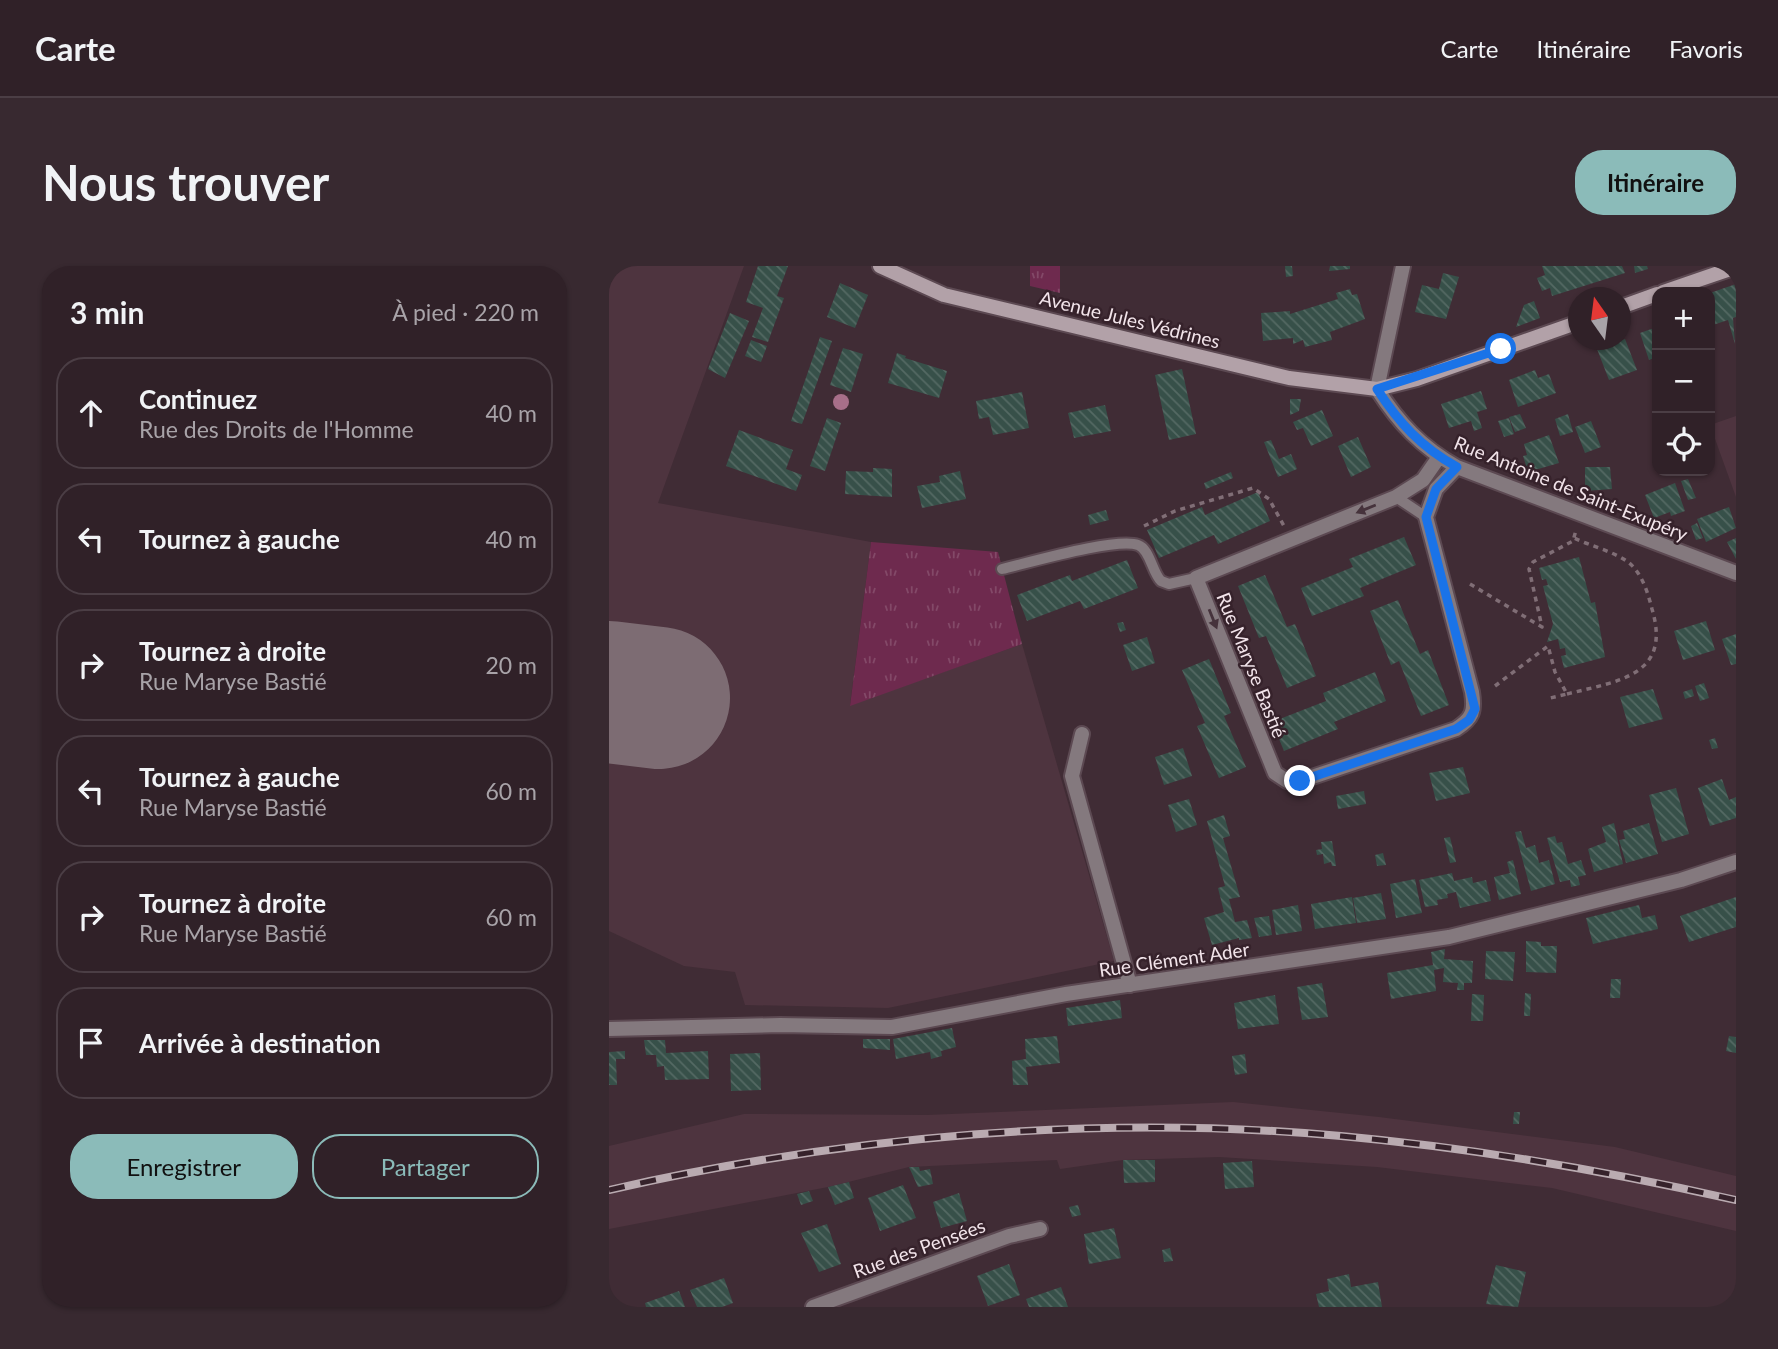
<!DOCTYPE html>
<html lang="fr">
<head>
<meta charset="utf-8">
<style>
	:root { --surface:#302128; --page:#382930; --text:#f1f3f6; --muted:#a8a3a8; --line:#4b3e45; --accent:#8bbbb9 }
	body { margin:0; font-family:Lato,sans-serif; background:var(--page); color:var(--text) }
	.controls { position:absolute; right:21px; top:21px; display:grid; overflow:hidden; border-radius:14px; box-shadow:0 2px 5px #0004 }
	.controls button { width:63px; height:63px; display:grid; place-items:center; padding:0; border:0; border-bottom:2px solid var(--line); background:var(--surface); color:var(--text); font:35px sans-serif }
	.compass { position:absolute; left:959px; top:21px; width:63px; height:63px; border-radius:50%; background:var(--surface); box-shadow:0 2px 5px #0004; rotate:346deg }
	.stop { position:absolute; width:21px; height:21px; margin:-16px; border:5px solid #1a73e8; border-radius:50%; background:#fff }
	.stop.end { background:#1a73e8; border-color:#fff; box-shadow:0 2px 7px #0008 }
	.list { margin:0; padding:0; list-style:none }
	h2 { display:flex; justify-content:space-between; align-items:center; height:91px; margin:0; padding:0 28px; font-size:30px }
	h2 small { font-size:23px; font-weight:400; color:var(--muted) }
	.list li { display:grid; grid-template-columns:46px 1fr auto; gap:21px; align-items:center; box-sizing:border-box; height:112px; margin:0 14px 14px; padding:0 14px; border:2px solid var(--line); border-radius:28px }
	.list b { display:block; font-size:26px; white-space:nowrap }
	.list p { margin:0; font-size:23px; white-space:nowrap; color:var(--muted) }
	.list em { font-size:23px; font-style:normal; color:var(--muted) }
	.actions { display:flex; gap:14px; padding:21px 28px }
	.actions a { flex:1; padding:16px 0; border:2px solid var(--accent); border-radius:28px; text-align:center; font-size:24px; color:var(--accent) }
	.actions .main { background:var(--accent); color:#111 }
	.icon { flex:none; width:38px; height:38px; fill:none; stroke:currentColor; stroke-width:2; stroke-linecap:round; stroke-linejoin:round }
	.map { position:relative; flex:none; width:1127px; height:1041px; overflow:hidden; border-radius:28px }
	header { display:flex; align-items:center; gap:42px; box-sizing:border-box; height:98px; padding:0 35px; background:var(--surface); border-bottom:2px solid var(--line) }
	header strong { font-size:33px }
	nav { display:flex; gap:38px; margin-inline-start:auto; font-size:24px }
	.intro { display:flex; align-items:center; justify-content:space-between; box-sizing:border-box; height:168px; padding:0 42px }
	h1 { margin:0; font-size:49px }
	.button { padding:18px 32px; border-radius:28px; background:var(--accent); color:#111; font-size:24px; font-weight:700 }
	main { display:flex; gap:42px; padding:0 42px }
	aside { flex:1; background:var(--surface); border-radius:28px; box-shadow:0 2px 5px #0004 }
	.map>svg:first-child { display:block }
</style>
</head>
<body>
<header>
<strong>Carte</strong>
<nav><a>Carte</a><a>Itinéraire</a><a>Favoris</a></nav>
</header>
<div class="intro"><h1>Nous trouver</h1><a class="button">Itinéraire</a></div>
<main>
<aside>
<h2>3 min<small>À pied · 220 m</small></h2>
<ul class="list">
<li><svg class="icon" aria-label="ahead" viewBox="0 0 24 24"><path d="M12 20V5M6 11l6-6 6 6"/></svg><div><b>Continuez</b><p>Rue des Droits de l'Homme</p></div><em>40 m</em></li>
<li><svg class="icon" aria-label="left" viewBox="0 0 24 24"><path d="M17 20v-9H6M10 6l-5 5 5 5"/></svg><div><b>Tournez à gauche</b></div><em>40 m</em></li>
<li><svg class="icon" aria-label="right" viewBox="0 0 24 24"><path d="M7 20v-9h11M14 6l5 5-5 5"/></svg><div><b>Tournez à droite</b><p>Rue Maryse Bastié</p></div><em>20 m</em></li>
<li><svg class="icon" aria-label="left" viewBox="0 0 24 24"><path d="M17 20v-9H6M10 6l-5 5 5 5"/></svg><div><b>Tournez à gauche</b><p>Rue Maryse Bastié</p></div><em>60 m</em></li>
<li><svg class="icon" aria-label="right" viewBox="0 0 24 24"><path d="M7 20v-9h11M14 6l5 5-5 5"/></svg><div><b>Tournez à droite</b><p>Rue Maryse Bastié</p></div><em>60 m</em></li>
<li><svg class="icon" aria-label="arrive" viewBox="0 0 24 24"><path d="M6 21V4h12l-3 4 3 4H6"/></svg><div><b>Arrivée à destination</b></div></li>
</ul>
<div class="actions"><a class="main">Enregistrer</a><a>Partager</a></div>
</aside>
<div class="map">
<svg width="1127" height="1041" viewBox="0 0 1127 1041">
	<defs>
		<pattern id="grass-tufts" width="24" height="20" patternUnits="userSpaceOnUse" patternTransform="scale(1.75)"><rect width="24" height="20" fill="#6e2a4e"/><path d="M3 7l-1-3M5 7V3M7 7l1-3M15 17l-1-3M17 17v-4M19 17l1-3" fill="none" stroke="#834968"/></pattern>
		<pattern id="building-back-hatch" width="6" height="6" patternUnits="userSpaceOnUse" patternTransform="scale(1.75)"><rect width="6" height="6" fill="#375049"/><path d="M-1 5l2 2M0 0l6 6M5-1l2 2" fill="none" stroke="#546963"/></pattern>
	</defs>
	<rect width="100%" height="100%" fill="#402c35"/>
	<path fill="#4e343f" d="M0 0H135L49 237 262 276 241 439 413 378 505 695 279 742 136 739 126 706 75 700 0 665Z
		M1127 150V231L1101 159Z
		M624 836 770 851 1006 881 1127 910V965L943 922 768 901 610 891 514 894 451 903 448 894 300 901 219 921 0 963V880L135 848 318 849Z"/>
	<path fill="url(#grass-tufts)" d="M421 0H451V27L421 20Z
		M262 276 389 286 413 378 241 440Z"/>
	<g fill="none" stroke-linecap="round" stroke-linejoin="round">
		<path stroke="#7d6c73" stroke-width="142" d="M0 426 50 432"/>
	</g>
	<path fill="url(#building-back-hatch)" d="M149 0H179L168 30 175 32 159 76 143 71 154 42 137 36Z
		M676 0H683L684 10 677 11Z
		M721 0H741V3L720 5Z
		M933 0H1013L1016 7 943 30 941 22 933 25 928 12 936 9Z
		M1025 0H1038L1039 3 1026 7Z
		M834 7 850 11 837 53 806 46 813 19 830 23Z
		M231 17 259 29 246 62 218 51Z
		M1127 18V51L1124 52 1126 78 1119 54 1101 60V27Z
		M741 23 743 29 748 28 756 53 721 66 723 74 696 81 694 74 684 78V72L654 75 652 47 681 45V48L729 33 727 27Z
		M925 35 931 52 907 61 915 39Z
		M121 47 140 55 116 112 99 103Z
		M1048 61V91L1040 94 1031 67Z
		M211 71 223 75 193 158 182 155Z
		M1016 73 1028 104 1000 114 988 83Z
		M142 74 158 80 152 96 136 90Z
		M234 82 254 88 242 126 221 119Z
		M288 87 297 90 296 92 338 105 330 132 279 117Z
		M573 103 587 168 560 174 546 109Z
		M926 104 929 112 940 108 947 127 909 141 900 114Z
		M872 125 878 143 868 146 873 162 865 165 862 155 840 162 832 138Z
		M413 126 420 162 384 169 380 151 370 153 367 135Z
		M681 133H692L690 145 681 149Z
		M496 139 502 165 465 172 459 147Z
		M713 144 724 170 702 180 694 162 688 164 684 156Z
		M911 148 917 162 906 166 900 151Z
		M959 148 964 166 951 170 946 153Z
		M218 152 232 157 216 205 201 200Z
		M900 152 905 168 895 171 889 155Z
		M982 155 992 181 976 187 966 161Z
		M130 164 184 184 177 203 193 209 187 225 117 200Z
		M940 169 950 197 919 206 914 190 918 189 915 178Z
		M749 171 762 201 742 211 729 180Z
		M662 174 670 193 682 188 688 203 669 211 655 176Z
		M976 201H1001L1003 223 976 225Z
		M264 202 283 203V231L236 228 237 205 264 206Z
		M351 205 357 233 313 242 308 220 331 216 330 210Z
		M622 206 624 212 597 223 595 217Z
		M1079 213 1087 232 1079 234 1072 215Z
		M1066 217 1076 245 1062 250 1061 246 1045 252 1036 229Z
		M649 226 661 255 609 278 605 269 550 292 538 264 593 241 596 249Z
		M1120 241 1127 262 1097 276 1088 253Z
		M497 244 500 254 481 259 479 249Z
		M1088 257 1094 272 1087 274 1082 260Z
		M795 271 807 299 751 322 755 330 703 350 692 322 744 301 740 293Z
		M1127 272V293L1118 276Z
		M970 291 982 337 986 336 996 391 955 402 952 390 957 389 956 382 951 383 949 373 938 376 944 358 934 320 939 319 937 313 933 314 930 302Z
		M518 294 529 322 475 343 471 335 418 355 408 329 461 309 463 315Z
		M656 309 678 361 686 358 707 410 678 422 657 370 650 372 629 320Z
		M789 334 811 388 819 384 840 439 812 450 790 395 782 399 761 345Z
		M1097 355 1106 384 1074 394 1065 365Z
		M514 356 517 364 511 366 508 357Z
		M1127 368V398L1122 399 1113 373Z
		M538 371 546 397 523 405 514 379Z
		M600 393 622 447 615 450 637 501 610 512 588 460 596 457 573 404Z
		M766 406 777 435 725 456 729 463 675 485 663 456 717 435 714 427Z
		M1095 417 1100 432 1091 435 1086 420Z
		M1044 423 1054 453 1020 462 1011 431Z
		M1083 423 1085 430 1076 433 1074 426Z
		M1106 472 1109 482 1103 483 1100 474Z
		M574 482 583 510 555 519 546 491Z
		M854 501 861 527 827 535 820 507Z
		M1113 513 1120 534 1127 531V552L1101 560 1089 522Z
		M1067 522 1080 568 1053 576 1040 529Z
		M755 525 757 538 729 543 727 530Z
		M580 533 588 559 567 566 559 539Z
		M615 549 621 570 614 572 631 631 620 633 626 656 638 654 643 672 630 674V672L603 679 595 652 615 646 609 622 616 620 598 555Z
		M1005 557 1014 598 985 606 979 583 997 576 993 561Z
		M1040 557 1049 588 1017 597 1010 574 1016 573 1014 565Z
		M912 565 917 582 926 579 930 597 940 594 946 618 922 625 906 566Z
		M946 570 948 577 953 576 959 598 972 594 977 609 969 611 971 619 962 621 961 614 951 616 938 572Z
		M841 571 847 596 841 597 835 572Z
		M723 575 727 600H723L722 596 715 598 714 588 708 589 707 584 713 583 712 576Z
		M774 587 777 599 768 600 766 589Z
		M904 594 912 628 890 634 885 611 901 607 898 596Z
		M843 607 845 615 863 611 864 617 877 614 882 635 851 642 847 626 838 628 839 632 828 634 829 639 816 641 810 614Z
		M806 613 813 647 787 652 781 618Z
		M772 627 777 653 748 657 744 632Z
		M743 631 747 657 706 663 702 638Z
		M1127 631V661L1080 676 1071 650Z
		M689 639 693 665 667 669 663 644Z
		M1030 639 1033 652 1046 649 1049 663 984 678 977 652Z
		M660 650 663 669 650 671 645 652Z
		M917 675 932 676V680H948L947 707 917 706Z
		M836 683 835 693 864 695 863 717H855V724H848L849 717 834 716 835 702 825 704 827 725 782 733 778 707 824 699 822 686Z
		M877 685 906 686 904 715 876 713Z
		M1002 713H1012L1011 732H1001Z
		M713 717 719 751 693 754 688 721Z
		M916 727 922 728 921 750H915Z
		M863 728 875 729 874 755H862Z
		M666 729 670 758 629 763 625 737Z
		M511 734 513 752 459 760 457 742Z
		M343 762 347 781 332 785 333 790 322 793 321 786 287 793 284 773Z
		M448 770 451 797 417 801 419 819H404L403 795 417 793 416 773Z
		M1120 770 1127 771V787L1117 785Z
		M254 773H281V784L254 782Z
		M35 774H56L57 787 99 785 100 813 56 814 55 800 48 801 47 789H37Z
		M16 785V793H7L8 819H0V786Z
		M151 787 152 824 122 825 121 788Z
		M636 788 638 807 626 809 623 790Z
		M905 846H911L910 858H904Z
		M514 894H546V916L515 917Z
		M643 895 645 921 616 923 614 897Z
		M300 901H310L311 905 321 903 324 918 309 921Z
		M240 916 245 932 226 939 219 921Z
		M294 919 307 952 271 965 259 932Z
		M200 925 204 935 192 939 188 928Z
		M350 927 358 955 332 962 324 936Z
		M469 939 472 949 463 951 460 941Z
		M218 958 232 998 210 1006 192 967Z
		M505 962 512 992 480 998 475 968Z
		M561 982 564 995 555 996 553 984Z
		M400 998 411 1029 379 1040 368 1010Z
		M887 999 917 1006 909 1041 877 1038Z
		M740 1008 742 1021 769 1016 773 1041H710L707 1028 720 1025 718 1013Z
		M115 1012 124 1037 113 1041H88L81 1024Z
		M452 1021 459 1041H420L417 1033Z
		M70 1025 76 1041H37L36 1037Z"/>
	<g fill="none" stroke-linecap="round" stroke-linejoin="round">
		<g stroke="#5c4952" stroke-width="14">
			<path id="lane" d="M787 231 817 251
				M393 303C419 297 508 271 529 279 541 283 543 306 552 315L560 318 587 312"/>
		</g>
		<g stroke="#5c4952" stroke-width="18">
			<path id="street" d="M794 0 768 123C790 157 812 181 848 201L1127 307
				M830 191 814 214 787 231 587 312 666 507 678 515H691L847 463C864 452 866 445 863 426L817 251 827 223 848 201
				M473 468 463 510 521 719
				M0 763 171 759 283 761 457 728 840 671 1072 614 1127 596
				M204 1041 400 970 431 963"/>
		</g>
		<g stroke="#5c4952" stroke-width="18">
			<path id="secondary" d="M271 0 335 29 680 112 768 123 808 113 970 56
				M1054 26 1127 1
				M1012 41 1048 28"/>
		</g>
		<path stroke="#806e76" stroke-width="3.5" stroke-dasharray="5 5" stroke-linecap="butt" d="M535 260 566 245 644 222 660 233 675 260
			M861 318 933 361 920 303 924 296 964 275 967 264
			M886 420 939 380 946 406 958 428 937 433
			M958 428C1009 415 1063 410 1043 343 1039 327 1033 307 1019 296 1004 285 981 280 965 272"/>
		<use href="#lane" stroke="#84797e" stroke-width="10"/>
		<use href="#street" stroke="#84797e" stroke-width="14"/>
		<use href="#secondary" stroke="#b2a1a8" stroke-width="14"/>
		<g stroke="#baabb1" stroke-width="8">
			<path id="rail" d="M0 924C237 870 490 848 732 870 866 882 997 905 1127 934"/>
		</g>
		<use href="#rail" stroke="#36222b" stroke-width="5" stroke-dasharray="16" stroke-linecap="butt"/>
	</g>
	<circle fill="#a76f89" cx="232" cy="136" r="8"/>
	<defs><path id="oneway-solid" d="M-6-.8H1V-3.2L6.5 0L1 3.2V.8H-6Z" transform="scale(1.75)"/></defs>
	<g fill="#46333c">
		<use href="#oneway-solid" transform="translate(757 243) rotate(158)"/>
		<use href="#oneway-solid" transform="translate(604 353) rotate(68)"/>
	</g>
	<g fill="none" stroke-linecap="round" stroke-linejoin="round">
		<path stroke="#1a73e8" stroke-width="9" d="M691 515 847 463 860 454 866 443 817 251 827 223 848 201C812 181 790 157 768 123L892 83"/>
	</g>
	<g text-anchor="middle" dominant-baseline="central" stroke-width="5" stroke-linejoin="round" paint-order="stroke">
		<g font-size="19" fill="#f2e4ea" stroke="#36222b">
			<text transform="translate(521 53) rotate(14)">Avenue Jules Védrines</text>
			<text transform="translate(962 222) rotate(22)">Rue Antoine de Saint-Exupéry</text>
			<text transform="translate(643 399) rotate(68)">Rue Maryse Bastié</text>
			<text transform="translate(565 693) rotate(-8)">Rue Clément Ader</text>
			<text transform="translate(310 982) rotate(-20)">Rue des Pensées</text>
		</g>
	</g>
</svg>
<div class="controls">
<button>+</button>
<button>−</button>
<button><svg class="icon" aria-label="locate" viewBox="0 0 24 24"><circle cx="12" cy="12" r="6"/><path d="M12 2v4M12 18v4M2 12h4M18 12h4"/></svg></button>
</div>
<svg class="compass" viewBox="-18 -18 36 36"><path d="M0-13l5 13h-10z" fill="#e53935"/><path d="M0 13l5-13h-10z" fill="#a8a3a8"/></svg>
<div class="stop" style="left:892px;top:83px"></div>
<div class="stop end" style="left:691px;top:515px"></div>
</div>
</main>
</body>
</html>
